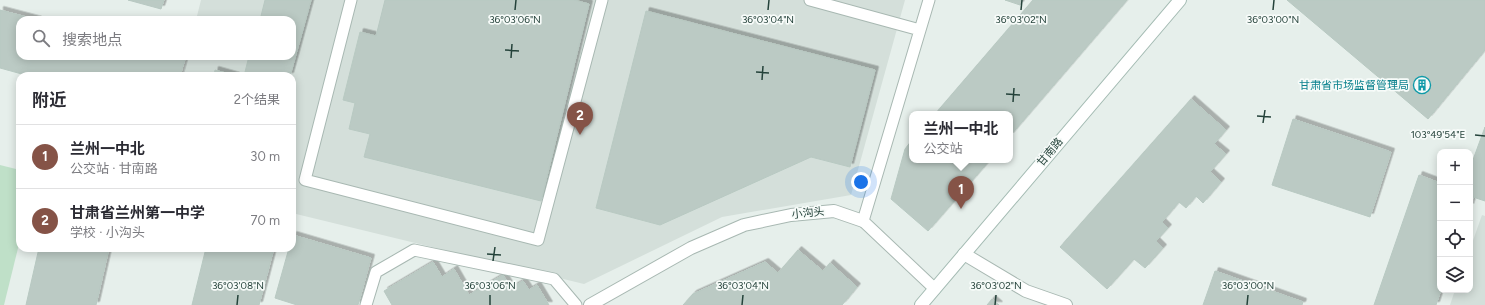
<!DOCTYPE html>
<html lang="zh">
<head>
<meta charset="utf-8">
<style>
	:root { --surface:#fff; --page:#f2f2f3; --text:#2b2b33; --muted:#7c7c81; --line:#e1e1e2; --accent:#855347 }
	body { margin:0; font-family:Figtree,"Noto Sans SC",sans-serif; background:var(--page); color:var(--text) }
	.controls { position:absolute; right:12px; bottom:12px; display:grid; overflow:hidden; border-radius:8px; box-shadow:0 2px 10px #0003 }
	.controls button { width:36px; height:36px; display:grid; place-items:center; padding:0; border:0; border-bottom:1px solid var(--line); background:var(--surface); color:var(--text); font:20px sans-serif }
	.you { position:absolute; left:861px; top:182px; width:14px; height:14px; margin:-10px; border:3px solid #fff; border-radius:50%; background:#1a73e8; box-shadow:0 0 0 6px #1a73e833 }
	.badge { display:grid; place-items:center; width:26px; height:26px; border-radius:50%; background:var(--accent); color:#fff; font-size:13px; font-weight:700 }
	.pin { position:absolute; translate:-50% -33px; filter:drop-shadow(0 1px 2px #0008) }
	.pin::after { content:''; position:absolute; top:21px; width:14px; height:12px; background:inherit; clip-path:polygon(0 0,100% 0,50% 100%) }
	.popup { position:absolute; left:909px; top:111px; width:104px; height:52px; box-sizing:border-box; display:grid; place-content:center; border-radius:8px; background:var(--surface); filter:drop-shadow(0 1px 3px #0005); font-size:13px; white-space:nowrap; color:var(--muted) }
	.popup b { font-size:15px; color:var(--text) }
	.popup::after { content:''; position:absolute; left:50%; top:100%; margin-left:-8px; border:8px solid transparent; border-top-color:var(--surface) }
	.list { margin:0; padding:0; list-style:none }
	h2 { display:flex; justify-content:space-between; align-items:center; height:52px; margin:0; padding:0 16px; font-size:17px }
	h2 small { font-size:13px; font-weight:400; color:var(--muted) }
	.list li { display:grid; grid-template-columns:26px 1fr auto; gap:12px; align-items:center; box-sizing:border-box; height:64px; padding:0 16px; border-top:1px solid var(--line) }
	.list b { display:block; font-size:15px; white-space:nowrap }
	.list p { margin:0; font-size:13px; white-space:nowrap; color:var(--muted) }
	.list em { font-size:13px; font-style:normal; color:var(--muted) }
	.icon { flex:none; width:22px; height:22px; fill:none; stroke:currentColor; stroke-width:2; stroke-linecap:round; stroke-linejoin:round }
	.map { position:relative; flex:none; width:1485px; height:305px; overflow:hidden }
	.search { position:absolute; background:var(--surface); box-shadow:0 2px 10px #0003; left:16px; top:16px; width:280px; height:44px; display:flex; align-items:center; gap:10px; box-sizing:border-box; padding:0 14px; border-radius:12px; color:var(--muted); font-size:15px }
	.panel { position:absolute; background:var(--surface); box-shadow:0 2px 10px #0003; left:16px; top:72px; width:280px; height:180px; border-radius:12px }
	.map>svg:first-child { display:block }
</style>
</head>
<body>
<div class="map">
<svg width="1485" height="305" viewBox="0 0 1485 305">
	<defs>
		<filter id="shadow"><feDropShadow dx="3.5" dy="-3.5" stdDeviation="0" flood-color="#0004"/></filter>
	</defs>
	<rect width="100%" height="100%" fill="#e6efeb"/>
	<path fill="#d4dfda" d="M201 0H905L851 195 722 217 584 284 292 213V76H183L188 56H292V20H196Z
		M1482 215 1485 216V305H1450L1455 290H1470V249Z"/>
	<path fill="#bfe0c8" d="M0 165 20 170V240L4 305H0Z"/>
	<path fill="#bbcac4" stroke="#b8c9c2" filter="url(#shadow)" d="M128 0H164L161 9Z
		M265 0H311L290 76H244L249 56H292V20H260Z
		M385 0H574L589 4 541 201 364 157 370 134 349 129 355 103 343 100 360 32 376 36Z
		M1005 0H1022L1020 5Z
		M1033 0H1127L1010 136V114H935Z
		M1287 0H1485V50L1428 119Z
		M0 10 38 20H20V56H174L185 59 180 76H29L0 68Z
		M646 11 875 70 850 167 811 157 660 225 596 208Z
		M215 70 236 76H214Z
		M1191 99 1226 130 1214 144 1226 154 1210 172 1221 182 1203 203 1196 196 1186 208 1179 202 1162 222 1168 228 1156 241 1163 248 1145 268 1134 259 1107 289 1060 247Z
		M1293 119 1391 152 1370 217 1272 185Z
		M1485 127V201L1473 197 1470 207V168Z
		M912 140V160H990L928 231 891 199 905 149Z
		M1419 175 1440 183 1441 290 1436 305H1374Z
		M293 235 371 258 358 305H297L275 298 289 248H292Z
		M39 248H109L96 305H26Z
		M206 248H274L259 305H192Z
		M798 250 823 271 830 263 857 287 842 305H683L693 294 765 262 778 273Z
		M433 262 442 277 454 269 469 295 503 275 511 288 523 281 529 290 537 285 549 305H392L384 291Z
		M1215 271 1303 302 1302 305H1203Z
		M992 299 999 305H987Z"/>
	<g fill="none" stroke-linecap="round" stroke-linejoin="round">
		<g stroke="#a8b8b2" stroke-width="13">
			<path id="lane" d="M351 0 305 180 538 240 602 0
				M810 0 920 30
				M929 0 863 221 935 289
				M366 305 376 272 414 250 554 279 576 305"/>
		</g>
		<g stroke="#a8b8b2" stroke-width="14">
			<path id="street" d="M964 254 1026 291 1066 305
				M590 305 691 248 744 225 791 215 834 211 863 221"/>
		</g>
		<g stroke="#a4bbb3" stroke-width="14">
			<path id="secondary" d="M921 305 1180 0"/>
		</g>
		<use href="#lane" stroke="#fff" stroke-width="11"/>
		<use href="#street" stroke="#fff" stroke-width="12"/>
		<use href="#secondary" stroke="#fff" stroke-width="12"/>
	</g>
	<path fill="none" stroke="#24423a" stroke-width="1.5" d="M515 10 516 0M768 10 769 0M1021 10 1022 0M1273 10 1274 0M505 50 519 51M511 58 512 44M756 72 769 73M762 80 763 66M1006 94 1020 95M1013 102 1014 88M1257 116 1271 117M1263 123 1265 110M1475 135 1485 136M487 254 501 255M493 261 495 247M237 305 238 295M490 305V295M742 305 743 295M995 305 996 295M1247 305 1248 295"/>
	<defs>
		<g id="building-ring" transform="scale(0.9)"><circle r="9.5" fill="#f7fbf9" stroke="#0f9aa8" stroke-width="1.5"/><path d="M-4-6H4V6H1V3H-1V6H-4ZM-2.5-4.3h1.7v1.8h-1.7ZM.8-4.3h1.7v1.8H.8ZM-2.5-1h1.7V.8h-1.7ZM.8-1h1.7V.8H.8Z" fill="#0f9aa8"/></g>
	</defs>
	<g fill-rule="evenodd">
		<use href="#building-ring" x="1422" y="85"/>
	</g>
	<g text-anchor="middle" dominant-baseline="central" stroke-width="3.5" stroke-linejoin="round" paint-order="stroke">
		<g font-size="11" fill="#0d838f" stroke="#f7fbf9" text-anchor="end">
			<text x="1409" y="85">甘肃省市场监督管理局</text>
		</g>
		<g font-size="11" fill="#24423a" stroke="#f7fbf9">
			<text transform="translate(1050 152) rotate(-50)">甘南路</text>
			<text transform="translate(808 213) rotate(-6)">小沟头</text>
		</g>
	</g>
	<g font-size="10" text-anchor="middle" fill="#24423a" stroke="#f7fbf9" stroke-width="3.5" stroke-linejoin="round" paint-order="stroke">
		<text x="515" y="23">36°03'06"N</text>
		<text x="768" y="23">36°03'04"N</text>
		<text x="1021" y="23">36°03'02"N</text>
		<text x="1273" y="23">36°03'00"N</text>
		<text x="1438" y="138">103°49'54"E</text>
		<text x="238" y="289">36°03'08"N</text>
		<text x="490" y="289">36°03'06"N</text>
		<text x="743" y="289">36°03'04"N</text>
		<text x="996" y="289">36°03'02"N</text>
		<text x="1248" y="289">36°03'00"N</text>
	</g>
</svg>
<div class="controls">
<button>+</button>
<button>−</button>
<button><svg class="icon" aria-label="locate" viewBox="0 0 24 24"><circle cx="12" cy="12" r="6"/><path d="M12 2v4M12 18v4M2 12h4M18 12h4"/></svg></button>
<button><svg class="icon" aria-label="layers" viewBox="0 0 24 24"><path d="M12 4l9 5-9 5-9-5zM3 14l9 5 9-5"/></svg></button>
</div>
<div class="you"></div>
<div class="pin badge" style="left:961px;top:209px">1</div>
<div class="popup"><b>兰州一中北</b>公交站</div>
<div class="pin badge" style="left:580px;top:135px">2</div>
<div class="search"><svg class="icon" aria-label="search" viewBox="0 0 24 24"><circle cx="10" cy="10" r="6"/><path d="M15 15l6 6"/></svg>搜索地点</div>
<section class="panel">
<h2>附近<small>2个结果</small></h2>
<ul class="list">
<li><span class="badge">1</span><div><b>兰州一中北</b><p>公交站 · 甘南路</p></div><em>30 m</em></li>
<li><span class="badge">2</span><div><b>甘肃省兰州第一中学</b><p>学校 · 小沟头</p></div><em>70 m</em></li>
</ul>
</section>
</div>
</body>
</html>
